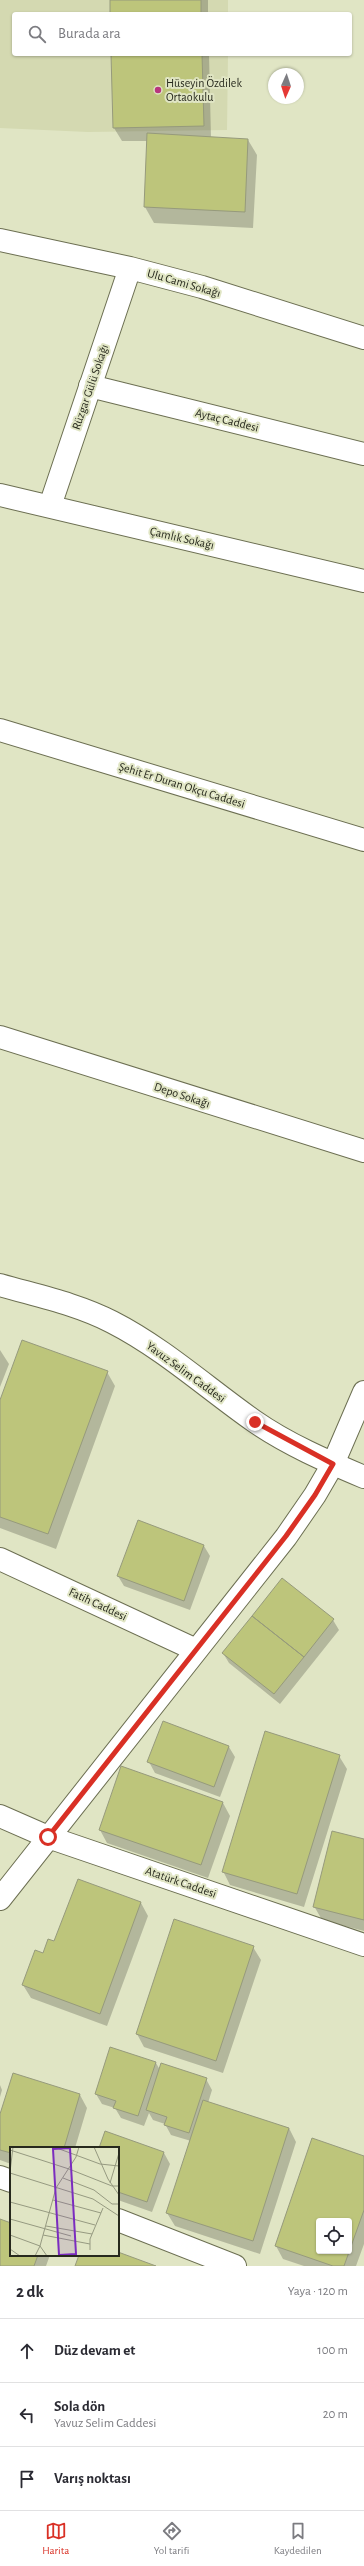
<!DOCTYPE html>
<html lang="tr">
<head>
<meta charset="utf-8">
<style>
	:root { --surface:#fff; --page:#f2f2f3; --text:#2b2b33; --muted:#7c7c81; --line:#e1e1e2; --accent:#d93025 }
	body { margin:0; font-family:"Alegreya Sans",sans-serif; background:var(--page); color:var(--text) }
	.controls { position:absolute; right:12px; bottom:12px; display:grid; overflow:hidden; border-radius:4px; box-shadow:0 1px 3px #0004 }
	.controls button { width:36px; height:36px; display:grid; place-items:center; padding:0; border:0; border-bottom:1px solid var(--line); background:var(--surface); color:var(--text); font:20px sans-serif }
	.compass { position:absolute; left:268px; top:68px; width:36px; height:36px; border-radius:50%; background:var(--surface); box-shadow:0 1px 3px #0004; rotate:183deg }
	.stop { position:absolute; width:12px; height:12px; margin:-9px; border:3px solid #d93025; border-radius:50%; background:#fff }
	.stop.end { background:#d93025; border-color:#fff; box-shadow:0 1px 4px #0008 }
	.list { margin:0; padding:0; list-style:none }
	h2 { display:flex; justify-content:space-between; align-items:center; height:52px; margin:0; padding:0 16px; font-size:17px }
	h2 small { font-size:13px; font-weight:400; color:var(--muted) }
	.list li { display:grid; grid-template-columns:26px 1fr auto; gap:12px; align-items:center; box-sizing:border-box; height:64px; padding:0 16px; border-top:1px solid var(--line) }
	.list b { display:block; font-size:15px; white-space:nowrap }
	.list p { margin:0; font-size:13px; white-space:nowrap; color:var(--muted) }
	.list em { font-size:13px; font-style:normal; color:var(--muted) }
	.icon { flex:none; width:22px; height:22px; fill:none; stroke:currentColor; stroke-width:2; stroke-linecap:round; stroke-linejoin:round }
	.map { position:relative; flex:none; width:364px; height:2266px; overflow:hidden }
	.search { position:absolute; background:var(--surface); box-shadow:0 1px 3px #0004; left:12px; right:12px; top:12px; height:44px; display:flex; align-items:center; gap:10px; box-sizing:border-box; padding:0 14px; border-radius:4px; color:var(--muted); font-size:15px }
	.sheet { height:244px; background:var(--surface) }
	nav { display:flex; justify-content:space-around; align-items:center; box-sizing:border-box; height:56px; border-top:1px solid var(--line); background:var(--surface); font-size:11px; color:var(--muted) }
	nav a { display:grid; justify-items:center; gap:2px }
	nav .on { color:var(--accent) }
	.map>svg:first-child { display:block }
</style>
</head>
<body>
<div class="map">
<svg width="364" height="2266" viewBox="0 0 364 2266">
	<rect width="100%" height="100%" fill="#e0e5c4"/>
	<path fill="#d4d9b1" d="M0 0H228V14H14V54H228L227 130 88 132 0 128Z"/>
	<path fill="#0003" fill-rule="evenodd" d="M111 0H208V14H111Z
		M112 54H209L211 138 248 140 257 155 253 228 154 223 145 207 148 141H122L114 128Z
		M0 1350 9 1364 0 1387Z
		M107 1372 115 1386 56 1549 0 1528V1403Z
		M139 1521 204 1546 210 1556 190 1610 124 1586 118 1576Z
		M282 1579 333 1620 339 1630 280 1704 229 1663 223 1653Z
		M229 1747 235 1757 220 1797 155 1773 149 1762Z
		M339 1756 347 1769 304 1907 230 1885 223 1871Z
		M223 1803 230 1816 208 1878 107 1843 100 1830Z
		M364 1840V1931L322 1920 314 1906Z
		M78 1880 141 1903 148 1916 107 2026 31 1998 23 1985 55 1942Z
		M253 1947 261 1960 223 2073 144 2047 137 2034Z
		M156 2063 160 2070 206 2079 212 2090 208 2103 289 2128 296 2142 260 2254 175 2226 167 2213 191 2141 171 2135 165 2124 153 2120 149 2113 144 2126 121 2118 115 2108 102 2104 96 2094Z
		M13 2075 80 2095 87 2108 75 2148H11V2164L0 2160V2118Z
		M0 2085 2 2090 0 2097Z
		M105 2133 164 2153 170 2164 152 2212 118 2200V2148H100Z
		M364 2157V2244L356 2266H304L283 2259 276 2246ZM319 2221H349V2251H319Z
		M0 2220 11 2224V2255H50L46 2266H0Z"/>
	<path fill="#bdc57b" stroke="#969a7c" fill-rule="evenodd" d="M110 0H201V14H110Z
		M111 54H202L204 126 113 128Z
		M147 133 248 139 245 212 144 207Z
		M22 1340 108 1371 48 1534 0 1517V1400Z
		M138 1520 204 1545 184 1601 117 1576Z
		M282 1578 334 1619 304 1657 252 1616Z
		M252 1616 304 1657 274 1694 222 1653Z
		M163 1721 229 1746 214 1787 147 1762Z
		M265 1731 340 1755 297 1894 222 1872Z
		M121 1766 223 1802 201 1865 99 1830Z
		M332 1831 364 1839V1920L313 1907Z
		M78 1879 141 1902 100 2014 22 1985 35 1950 43 1953 48 1939 54 1941Z
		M174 1919 254 1946 216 2061 136 2034Z
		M110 2047 156 2062 138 2116 113 2108 116 2101 95 2094Z
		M161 2063 207 2078 189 2133 164 2125 167 2117 146 2110Z
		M13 2073 80 2094 64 2148H11V2153L0 2150V2114Z
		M203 2100 289 2128 253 2241 166 2213Z
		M105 2131 164 2152 147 2202 118 2192V2148H99Z
		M312 2138 364 2156V2210L344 2266H333L275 2246ZM319 2221H349V2251H319Z
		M0 2219 11 2223V2255H38L34 2266H0Z
		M118 2252 156 2266H75L79 2255H118Z"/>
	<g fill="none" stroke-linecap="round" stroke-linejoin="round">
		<g stroke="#6c6f52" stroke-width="24">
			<path id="street" d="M0 240 130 268 202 287 364 338
				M0 495 364 581
				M50 506 130 268
				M0 1037 364 1151"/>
		</g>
		<g stroke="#6c6f52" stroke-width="24">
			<path id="secondary" d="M90 386 364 454
				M0 730 364 840
				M0 1285C38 1296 77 1304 112 1322 163 1348 207 1388 254 1421 287 1444 326 1461 364 1477
				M0 1559 196 1650
				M0 1816 48 1837 364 1945
				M0 1899 286 1537 315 1495 333 1464 364 1392
				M0 2177 11 2181
				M118 2220 235 2266"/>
		</g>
		<use href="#street" stroke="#fff" stroke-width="22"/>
		<use href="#secondary" stroke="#fff" stroke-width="22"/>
	</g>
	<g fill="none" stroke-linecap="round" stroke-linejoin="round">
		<path stroke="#d93025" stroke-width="5" d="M48 1837 286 1536 315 1495 333 1464 255 1422"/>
	</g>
	<circle fill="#b8367e" stroke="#e0e5c4" stroke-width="1.5" cx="158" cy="90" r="4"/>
	<g text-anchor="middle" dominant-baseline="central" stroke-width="4" stroke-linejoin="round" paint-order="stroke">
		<g font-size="12" fill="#27291d" stroke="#e0e5c4" text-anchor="start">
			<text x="166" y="83">Hüseyin Özdilek<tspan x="166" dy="14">Ortaokulu</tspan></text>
		</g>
		<g font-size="12" fill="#27291d" stroke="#e0e5c4">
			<text transform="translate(184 283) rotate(16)">Ulu Cami Sokağı</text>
			<text transform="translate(90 387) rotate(-71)">Rüzgar Gülü Sokağı</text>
			<text transform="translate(227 420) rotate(14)">Aytaç Caddesi</text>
			<text transform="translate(182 538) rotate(13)">Çamlık Sokağı</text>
			<text transform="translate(182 785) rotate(17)">Şehit Er Duran Okçu Caddesi</text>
			<text transform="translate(182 1095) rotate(18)">Depo Sokağı</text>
			<text transform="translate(186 1372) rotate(36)">Yavuz Selim Caddesi</text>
			<text transform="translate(98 1604) rotate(25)">Fatih Caddesi</text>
			<text transform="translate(181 1882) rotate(19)">Atatürk Caddesi</text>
		</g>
	</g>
	<g transform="translate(10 2147)">
		<rect width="109" height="109" fill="#e0e5c4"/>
		<path fill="none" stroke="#969a81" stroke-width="1" d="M44 0 90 17 109 19M84 0 98 32 109 48M0 3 59 22 102 39H109M0 25 3 0M0 26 83 52 109 69M53 31 84 43 102 57H109M100 36 109 6M43 53 91 66M0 55 85 78M0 72 61 89M36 79 82 87M0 88 30 99 37 109M33 88 80 97M0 102 10 109M80 103V92L93 61M25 109 30 99 46 41 66 10 69 0"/>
		<path fill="#7b2cbf" fill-opacity="0.15" stroke="#7b2cbf" stroke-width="2" d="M60 1 66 107 49 108 43 2Z"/>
		<rect width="109" height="109" fill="none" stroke="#27291d" stroke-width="2"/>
	</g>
</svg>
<div class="controls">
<button><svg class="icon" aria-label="locate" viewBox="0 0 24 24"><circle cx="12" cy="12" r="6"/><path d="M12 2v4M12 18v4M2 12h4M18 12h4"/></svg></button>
</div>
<svg class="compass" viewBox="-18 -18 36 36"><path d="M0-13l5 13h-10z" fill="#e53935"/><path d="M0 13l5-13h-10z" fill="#7c7c81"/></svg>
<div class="stop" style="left:48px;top:1837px"></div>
<div class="stop end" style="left:255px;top:1422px"></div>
<div class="search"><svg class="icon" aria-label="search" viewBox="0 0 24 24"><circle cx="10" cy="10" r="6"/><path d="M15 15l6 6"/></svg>Burada ara</div>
</div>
<section class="sheet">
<h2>2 dk<small>Yaya · 120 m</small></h2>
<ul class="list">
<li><svg class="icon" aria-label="ahead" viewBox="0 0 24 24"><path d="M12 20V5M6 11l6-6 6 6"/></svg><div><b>Düz devam et</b></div><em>100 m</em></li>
<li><svg class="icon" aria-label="left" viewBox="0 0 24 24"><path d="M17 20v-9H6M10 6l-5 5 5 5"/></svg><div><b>Sola dön</b><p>Yavuz Selim Caddesi</p></div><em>20 m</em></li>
<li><svg class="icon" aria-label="arrive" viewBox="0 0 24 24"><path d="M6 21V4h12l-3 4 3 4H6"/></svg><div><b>Varış noktası</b></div></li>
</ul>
</section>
<nav>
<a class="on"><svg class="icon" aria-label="map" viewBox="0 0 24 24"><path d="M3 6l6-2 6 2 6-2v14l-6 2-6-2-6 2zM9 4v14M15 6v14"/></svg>Harita</a>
<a><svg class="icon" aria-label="directions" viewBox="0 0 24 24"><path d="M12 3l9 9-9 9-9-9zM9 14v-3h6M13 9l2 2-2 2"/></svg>Yol tarifi</a>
<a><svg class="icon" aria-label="saved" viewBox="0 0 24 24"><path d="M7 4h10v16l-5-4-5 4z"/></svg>Kaydedilen</a>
</nav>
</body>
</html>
